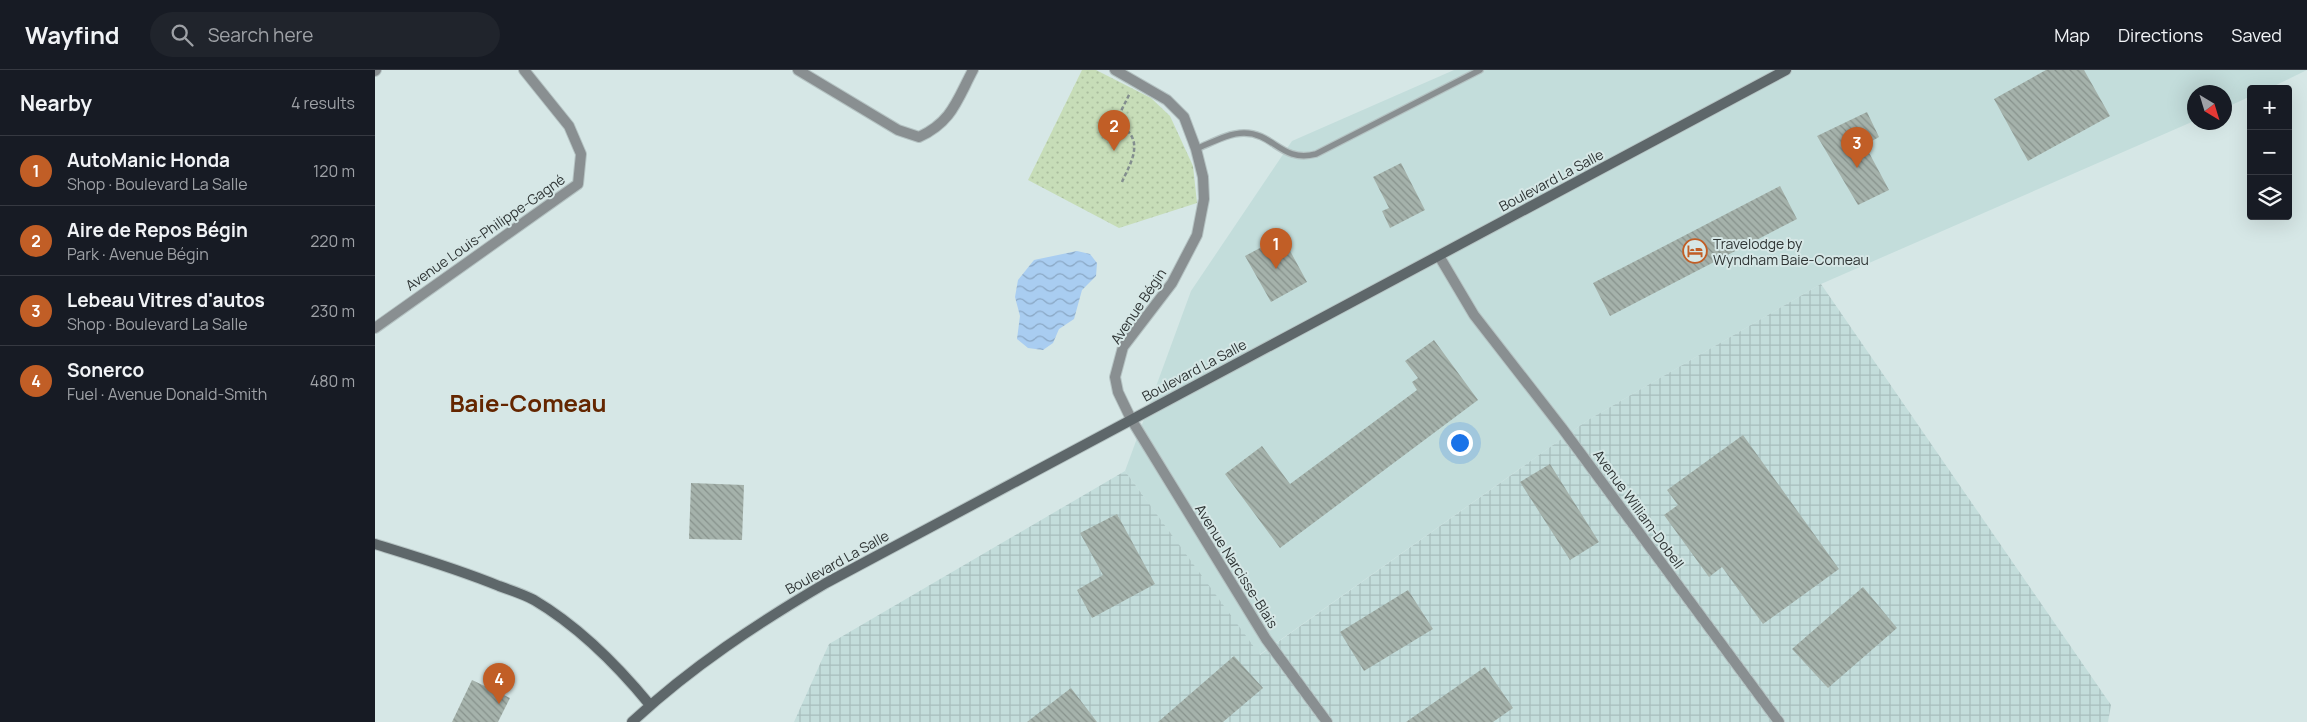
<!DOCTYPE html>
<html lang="en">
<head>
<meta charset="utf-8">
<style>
	:root { --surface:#171b24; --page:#20242c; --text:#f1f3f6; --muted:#9ea1a6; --line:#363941; --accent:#c15e26 }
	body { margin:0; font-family:Manrope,sans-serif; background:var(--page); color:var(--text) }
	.controls { position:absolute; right:15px; top:15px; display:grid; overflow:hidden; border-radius:5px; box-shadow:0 5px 20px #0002 }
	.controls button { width:45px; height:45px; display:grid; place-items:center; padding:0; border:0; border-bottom:1px solid var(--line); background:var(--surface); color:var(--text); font:25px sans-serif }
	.compass { position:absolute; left:1812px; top:15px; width:45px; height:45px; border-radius:50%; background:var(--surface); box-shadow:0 5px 20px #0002; rotate:142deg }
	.you { position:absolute; left:1084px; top:372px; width:18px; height:18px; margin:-12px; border:4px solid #fff; border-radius:50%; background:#1a73e8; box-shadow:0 0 0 8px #1a73e833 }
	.badge { display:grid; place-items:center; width:32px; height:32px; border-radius:50%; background:var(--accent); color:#fff; font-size:16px; font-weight:700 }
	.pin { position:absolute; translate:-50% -41px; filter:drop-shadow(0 1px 2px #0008) }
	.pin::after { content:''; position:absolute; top:26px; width:18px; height:15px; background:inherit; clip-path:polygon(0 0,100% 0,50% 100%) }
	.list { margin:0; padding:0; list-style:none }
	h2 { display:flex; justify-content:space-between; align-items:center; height:65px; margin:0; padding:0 20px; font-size:21px }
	h2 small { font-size:16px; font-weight:400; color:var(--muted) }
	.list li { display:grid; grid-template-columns:32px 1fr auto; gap:15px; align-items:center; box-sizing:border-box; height:70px; padding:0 20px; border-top:1px solid var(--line) }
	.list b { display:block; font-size:19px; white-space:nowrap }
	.list p { margin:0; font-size:16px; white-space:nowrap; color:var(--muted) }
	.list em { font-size:16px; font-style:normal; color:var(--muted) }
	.icon { flex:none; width:28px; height:28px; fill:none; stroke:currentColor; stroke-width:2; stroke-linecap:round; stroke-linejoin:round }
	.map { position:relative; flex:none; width:1932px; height:652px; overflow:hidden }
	header { display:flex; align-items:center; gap:30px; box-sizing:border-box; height:70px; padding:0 25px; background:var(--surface); border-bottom:1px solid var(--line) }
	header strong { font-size:24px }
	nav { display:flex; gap:28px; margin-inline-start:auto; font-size:18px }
	.search { width:350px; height:45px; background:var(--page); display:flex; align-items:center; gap:12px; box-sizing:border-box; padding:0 18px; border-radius:28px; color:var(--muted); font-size:19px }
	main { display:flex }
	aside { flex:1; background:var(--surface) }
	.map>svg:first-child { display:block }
</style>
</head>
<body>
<header>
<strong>Wayfind</strong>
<div class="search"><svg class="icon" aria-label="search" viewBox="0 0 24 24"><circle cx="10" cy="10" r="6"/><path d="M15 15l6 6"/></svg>Search here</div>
<nav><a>Map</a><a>Directions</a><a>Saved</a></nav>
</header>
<main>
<aside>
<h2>Nearby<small>4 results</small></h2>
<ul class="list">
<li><span class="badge">1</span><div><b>AutoManic Honda</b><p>Shop · Boulevard La Salle</p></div><em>120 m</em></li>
<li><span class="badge">2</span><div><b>Aire de Repos Bégin</b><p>Park · Avenue Bégin</p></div><em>220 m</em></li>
<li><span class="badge">3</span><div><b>Lebeau Vitres d'autos</b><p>Shop · Boulevard La Salle</p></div><em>230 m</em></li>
<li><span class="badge">4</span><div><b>Sonerco</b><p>Fuel · Avenue Donald-Smith</p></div><em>480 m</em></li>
</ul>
</aside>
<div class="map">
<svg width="1932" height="652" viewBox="0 0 1932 652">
	<defs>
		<pattern id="industrial-grid" width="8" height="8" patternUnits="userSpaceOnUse" patternTransform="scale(1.25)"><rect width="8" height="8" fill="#c3dddb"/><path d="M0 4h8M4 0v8" fill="none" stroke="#a8bebd"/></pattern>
		<pattern id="park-dots" width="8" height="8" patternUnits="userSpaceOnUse" patternTransform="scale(1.25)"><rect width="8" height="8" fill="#c7ddb8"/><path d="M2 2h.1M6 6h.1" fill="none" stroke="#abbe9f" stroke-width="1.8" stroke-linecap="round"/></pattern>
		<pattern id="water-waves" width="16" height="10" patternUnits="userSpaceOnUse" patternTransform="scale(1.25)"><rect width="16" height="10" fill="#a9cdf1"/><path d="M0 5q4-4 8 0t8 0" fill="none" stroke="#8aa7c4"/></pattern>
		<pattern id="building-back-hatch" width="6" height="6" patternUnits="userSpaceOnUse" patternTransform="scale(1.25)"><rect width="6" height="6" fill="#a5b2ab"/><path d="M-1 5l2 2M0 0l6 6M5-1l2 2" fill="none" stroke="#87928c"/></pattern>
	</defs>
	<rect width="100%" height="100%" fill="#d6e7e6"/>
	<path fill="#c3dddb" d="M1079 0H1932L1893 19H1876V26L1850 38V22H1820L1819 51 1446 214 1213 350 884 585 750 401 816 221 917 71Z"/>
	<path fill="url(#industrial-grid)" d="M1446 214 1736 635 1733 652H419L454 574 750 401 885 585 1213 350Z"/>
	<path fill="url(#park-dots)" d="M707 0H721L776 28 795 46 818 96 822 133 744 158 653 110Z"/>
	<path fill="url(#water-waves)" d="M702 181 715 184 722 193 721 206 707 220 699 249 684 259 678 273 668 280 653 278 642 269 645 246 640 227 643 210 659 190Z"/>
	<path fill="url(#building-back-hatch)" d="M1671 0H1709L1735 46 1653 91 1619 29Z
		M1492 42 1504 67 1497 71 1498 74 1491 77 1514 120 1483 135 1442 66Z
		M1026 93 1050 140 1015 158 1007 141 1014 138 998 107Z
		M1405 116 1422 149 1235 246 1218 213Z
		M907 166 932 212 896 232 870 186Z
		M1059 270 1103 330 905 478 850 404 887 376 915 414 1042 320 1037 312 1043 308 1030 291Z
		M1368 365 1464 499 1388 554 1347 497 1334 507 1289 445 1303 435 1292 420Z
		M1175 394 1224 472 1195 490 1145 412Z
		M316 413 369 415 367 470 314 469Z
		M742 444 780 514 717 548 702 520 728 505 705 463Z
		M1488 517 1522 558 1453 618 1417 579Z
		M1033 520 1058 559 989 601 965 562Z
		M859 586 888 618 848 652H783Z
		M1110 597 1138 638 1118 652H1031Z
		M97 610 135 628 123 652H77Z
		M696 618 722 652H652Z"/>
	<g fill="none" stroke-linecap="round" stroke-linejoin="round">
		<g stroke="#b5c3c3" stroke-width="8">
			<path id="lane" d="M821 79C836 73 853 63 869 63 899 63 906 93 941 84L1105 0"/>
		</g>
		<g stroke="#b5c3c3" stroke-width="12">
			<path id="street" d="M423 0 523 60 544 67C577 52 582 30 598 0
				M740 0 792 30 809 47 821 79 828 107 829 129 822 165 797 213 748 277 740 307 743 322 756 349 891 569 952 652
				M0 1 1 0
				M1064 186 1099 245 1187 358 1404 652
				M0 258 203 114 206 84 194 56 149 0"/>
		</g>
		<g stroke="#b5c3c3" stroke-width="12">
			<path id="secondary" d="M0 474C42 487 83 499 124 516 135 520 148 524 159 530 203 556 243 596 275 635
				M257 652C316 597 383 553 451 513L1411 0"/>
		</g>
		<path stroke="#838e8e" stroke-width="2.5" stroke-dasharray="4 2.5" stroke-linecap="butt" d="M747 112C753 98 765 80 756 65 753 60 745 56 740 53L755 23"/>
		<use href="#lane" stroke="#898f91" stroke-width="5.5"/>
		<use href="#street" stroke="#898f91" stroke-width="10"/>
		<use href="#secondary" stroke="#5e676a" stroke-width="10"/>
	</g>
	<defs>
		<g id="hotel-ring" transform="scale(1.25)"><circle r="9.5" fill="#d6e7e6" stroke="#c15e26" stroke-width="1.5"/><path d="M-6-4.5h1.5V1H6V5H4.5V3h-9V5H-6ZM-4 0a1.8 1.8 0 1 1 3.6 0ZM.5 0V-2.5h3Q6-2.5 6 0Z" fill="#c15e26"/></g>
	</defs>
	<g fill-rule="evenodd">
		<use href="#hotel-ring" x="1320" y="181"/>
	</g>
	<g text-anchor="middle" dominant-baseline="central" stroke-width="4" stroke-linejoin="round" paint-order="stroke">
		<g font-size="14" fill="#2f3535" stroke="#d6e7e6">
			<text transform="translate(1176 110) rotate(-28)">Boulevard La Salle</text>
			<text transform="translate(110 162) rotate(-35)">Avenue Louis-Philippe-Gagné</text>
			<text transform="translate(763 236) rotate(-56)">Avenue Bégin</text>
			<text transform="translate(819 300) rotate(-28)">Boulevard La Salle</text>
			<text transform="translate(1264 439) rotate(54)">Avenue William-Dobell</text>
			<text transform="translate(462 492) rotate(-29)">Boulevard La Salle</text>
			<text transform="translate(862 496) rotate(58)">Avenue Narcisse-Blais</text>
		</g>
		<g font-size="14" fill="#2f3535" stroke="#d6e7e6" text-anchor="start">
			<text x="1338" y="173">Travelodge by<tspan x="1338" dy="16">Wyndham Baie-Comeau</tspan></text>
		</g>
		<g font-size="24" font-weight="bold" fill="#642600" stroke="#d6e7e6">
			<text x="153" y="332">Baie-Comeau</text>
		</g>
	</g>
</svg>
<div class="controls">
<button>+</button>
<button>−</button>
<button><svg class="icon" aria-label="layers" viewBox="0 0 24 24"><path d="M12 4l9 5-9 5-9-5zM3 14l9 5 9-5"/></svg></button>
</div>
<svg class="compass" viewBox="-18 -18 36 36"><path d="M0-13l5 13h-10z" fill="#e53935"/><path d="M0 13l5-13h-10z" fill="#9ea1a6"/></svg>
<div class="you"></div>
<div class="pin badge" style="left:901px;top:199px">1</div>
<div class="pin badge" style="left:739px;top:81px">2</div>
<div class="pin badge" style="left:1482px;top:98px">3</div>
<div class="pin badge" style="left:124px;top:634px">4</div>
</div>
</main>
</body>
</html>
